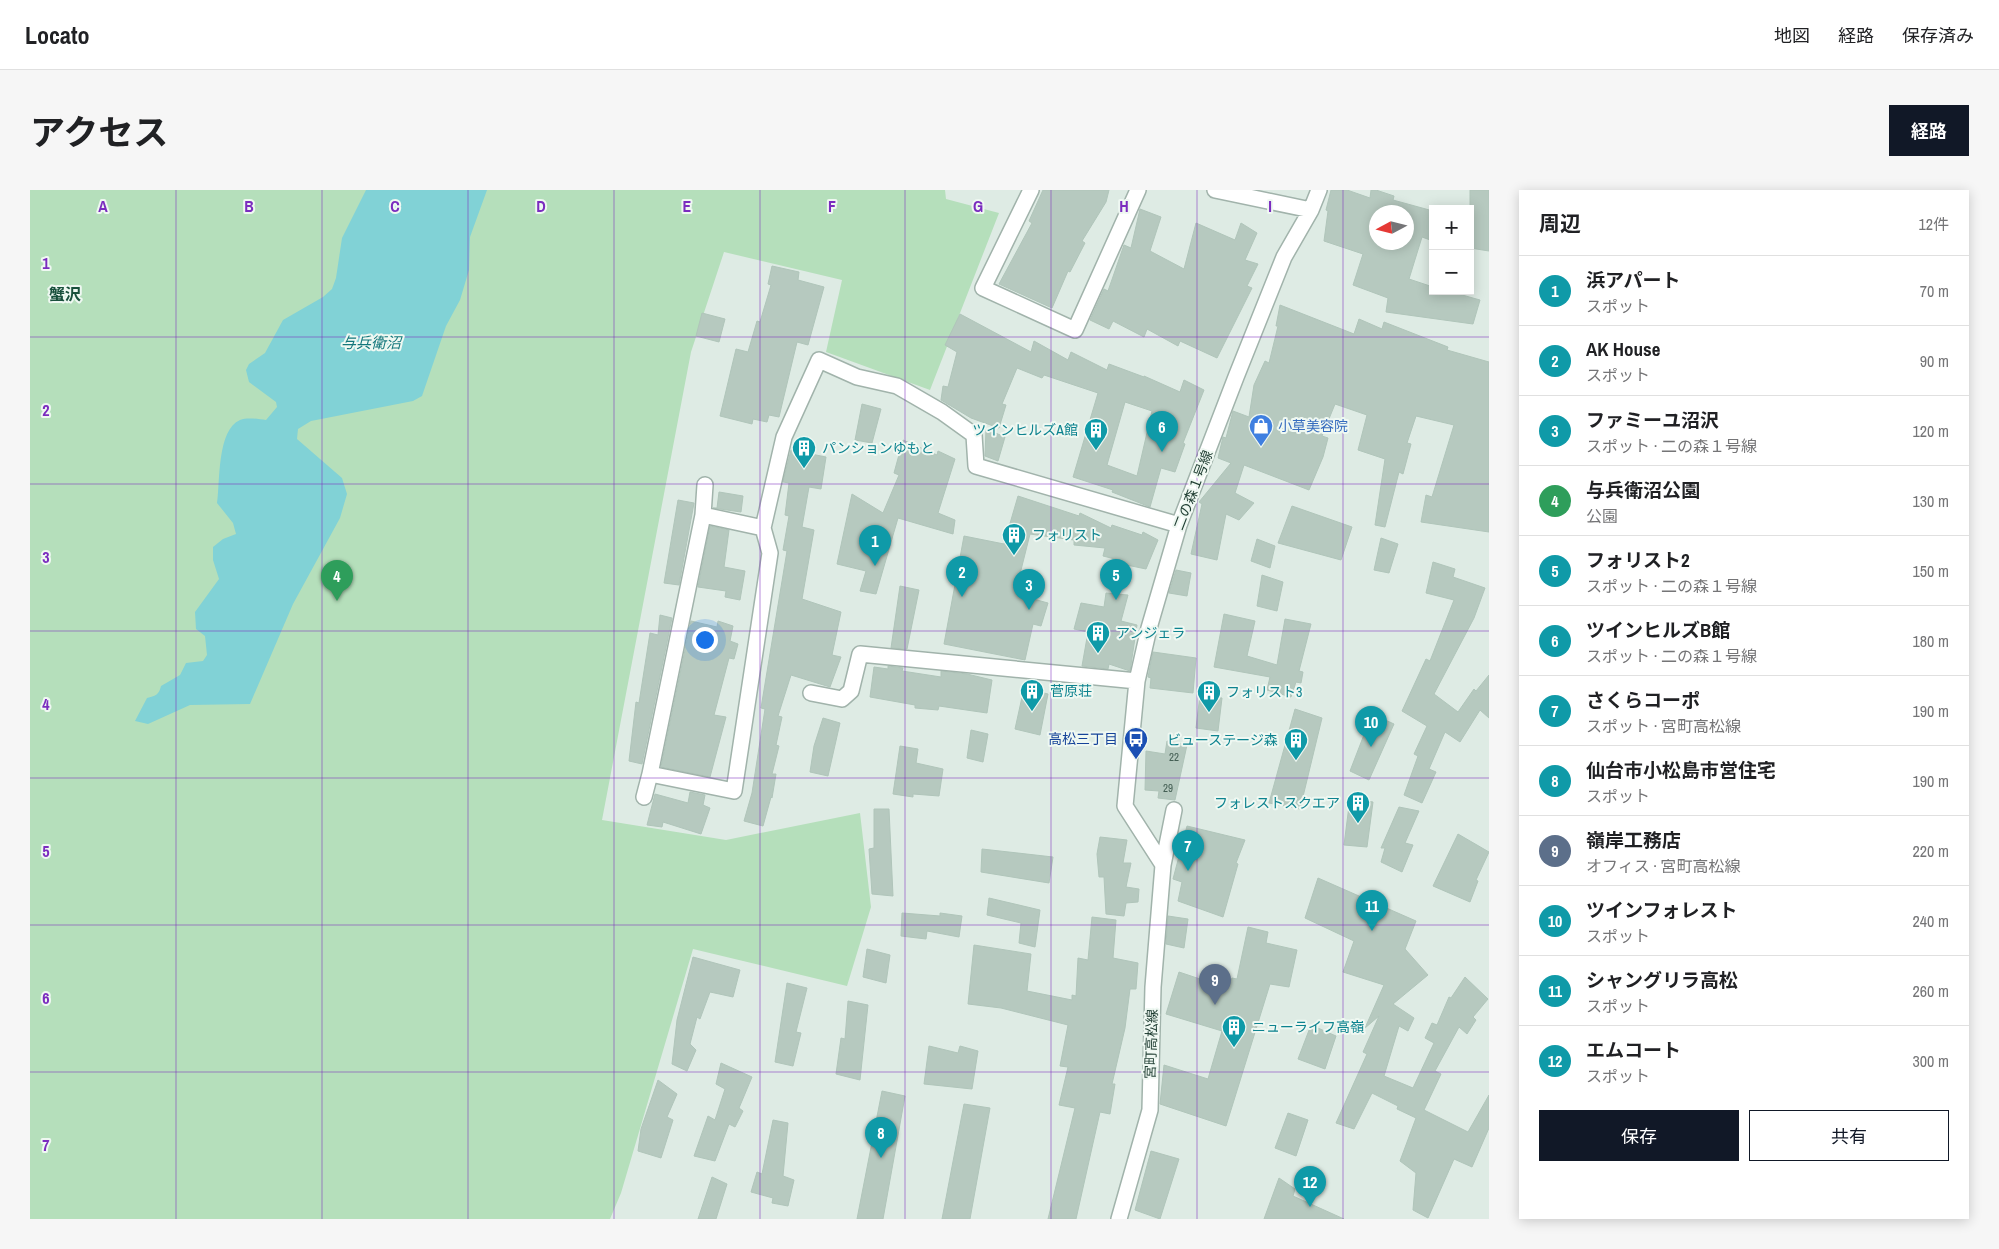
<!DOCTYPE html>
<html lang="ja">
<head>
<meta charset="utf-8">
<style>
	:root { --surface:#fff; --page:#f6f6f6; --text:#202124; --muted:#757577; --line:#e0e0e0; --accent:#111827 }
	body { margin:0; font-family:"Archivo Narrow","Noto Sans JP",sans-serif; background:var(--page); color:var(--text) }
	.controls { position:absolute; right:15px; top:15px; display:grid; overflow:hidden; border-radius:0px; box-shadow:0 2px 12px #0003 }
	.controls button { width:45px; height:45px; display:grid; place-items:center; padding:0; border:0; border-bottom:1px solid var(--line); background:var(--surface); color:var(--text); font:25px sans-serif }
	.compass { position:absolute; left:1339px; top:15px; width:45px; height:45px; border-radius:50%; background:var(--surface); box-shadow:0 2px 12px #0003; rotate:263deg }
	.you { position:absolute; left:674px; top:449px; width:18px; height:18px; margin:-12px; border:4px solid #fff; border-radius:50%; background:#1a73e8; box-shadow:0 0 0 8px #1a73e833 }
	.badge { display:grid; place-items:center; width:32px; height:32px; border-radius:50%; background:var(--accent); color:#fff; font-size:16px; font-weight:700 }
	.pin { position:absolute; translate:-50% -41px; filter:drop-shadow(0 1px 2px #0008) }
	.pin::after { content:''; position:absolute; top:26px; width:18px; height:15px; background:inherit; clip-path:polygon(0 0,100% 0,50% 100%) }
	.list { margin:0; padding:0; list-style:none }
	h2 { display:flex; justify-content:space-between; align-items:center; height:65px; margin:0; padding:0 20px; font-size:21px }
	h2 small { font-size:16px; font-weight:400; color:var(--muted) }
	.list li { display:grid; grid-template-columns:32px 1fr auto; gap:15px; align-items:center; box-sizing:border-box; height:70px; padding:0 20px; border-top:1px solid var(--line) }
	.list b { display:block; font-size:19px; white-space:nowrap }
	.list p { margin:0; font-size:16px; white-space:nowrap; color:var(--muted) }
	.list em { font-size:16px; font-style:normal; color:var(--muted) }
	.actions { display:flex; gap:10px; padding:15px 20px }
	.actions a { flex:1; padding:11px 0; border:1px solid var(--accent); border-radius:0px; text-align:center; font-size:18px; color:var(--accent) }
	.actions .main { background:var(--accent); color:#fff }
	.map { position:relative; flex:none; width:1459px; height:1029px; overflow:hidden; border-radius:0px }
	header { display:flex; align-items:center; gap:30px; box-sizing:border-box; height:70px; padding:0 25px; background:var(--surface); border-bottom:1px solid var(--line) }
	header strong { font-size:24px }
	nav { display:flex; gap:28px; margin-inline-start:auto; font-size:18px }
	.intro { display:flex; align-items:center; justify-content:space-between; box-sizing:border-box; height:120px; padding:0 30px }
	h1 { margin:0; font-size:35px }
	.button { padding:12px 22px; border-radius:0px; background:var(--accent); color:#fff; font-size:18px; font-weight:700 }
	main { display:flex; gap:30px; padding:0 30px }
	aside { flex:1; background:var(--surface); border-radius:0px; box-shadow:0 2px 12px #0003 }
	.map>svg:first-child { display:block }
</style>
</head>
<body>
<header>
<strong>Locato</strong>
<nav><a>地図</a><a>経路</a><a>保存済み</a></nav>
</header>
<div class="intro"><h1>アクセス</h1><a class="button">経路</a></div>
<main>
<div class="map">
<svg width="1459" height="1029" viewBox="0 0 1459 1029">
	<rect width="100%" height="100%" fill="#deebe4"/>
	<path fill="#b5dfbb" d="M0 0H915L916 9 969 23 900 200 796 162 812 90 694 62 661 162 572 630 696 650 830 623 841 717 817 796 663 759 591 1003 580 1029H0Z"/>
	<path fill="#81d2d6" d="M336 0H457L440 47 439 80 430 110 416 136 392 206 383 211 281 231 268 239 267 249 312 288 317 304 310 328 263 414 220 514 160 515 118 534 105 531 117 508C125 506 129 505 131 496L150 485 156 473 173 471 177 465 175 446 166 439 165 422 189 389 183 370V357L193 349 206 344 203 333 187 313C190 291 187 240 210 230 217 227 228 229 236 230L247 217 246 212 219 192 216 180 219 174 235 163 253 130 293 107 302 99 306 88 312 48Z"/>
	<path fill="#b6c9bf" stroke="#b0c5ba" fill-rule="evenodd" d="M1013 0H1079L1076 12 1052 51 1055 53 1040 82 1038 81 1022 118 969 94 1002 33 999 31Z
		M1301 0H1317L1340 8 1341 0H1346L1364 6 1363 10 1403 21V51L1392 47 1379 89 1403 97V101H1418L1450 110 1443 134 1356 122 1358 108 1323 95 1333 64 1294 51 1298 21 1296 20ZM1346 22H1376V52H1346Z
		M1440 0H1459V61L1440 58Z
		M1110 19 1131 27 1120 61 1154 79 1166 33 1205 50 1211 33 1227 43 1215 70 1228 74 1217 96 1222 98 1187 168 1150 151 1148 156 1117 139 1114 147 1083 131 1079 139 1060 130 1074 99 1078 101 1094 55 1101 58Z
		M742 76 769 82 768 90 794 97 778 155 767 152 749 227 739 225 737 232 723 229 722 234 690 226 706 159 718 162 727 131 730 132 741 95 738 94Z
		M1250 115 1324 144 1329 129 1352 139 1354 132 1418 157 1417 160 1459 172V342L1391 332 1396 305 1402 307 1424 235 1386 226 1377 253 1381 254 1373 284 1369 282 1355 337 1345 335 1355 269 1328 260 1337 225 1305 214 1292 246 1298 248 1293 267 1279 300 1214 275 1205 303 1224 313 1209 330 1196 324 1187 370 1161 364 1172 314 1169 312 1201 273 1188 268 1193 247 1196 248 1203 221 1219 227 1224 195 1235 171 1239 173 1248 136H1246Z
		M672 123 695 129 689 152 666 146Z
		M930 124 1001 162 1004 151 1038 170 1041 162 1077 180 1079 174 1114 187V186L1150 202 1154 190 1174 200 1153 253 1155 254 1145 282 1131 278 1120 317 1082 302 1083 300 1043 287 1068 203 1014 185 1012 188 987 178 972 214 976 215 969 238 941 228 911 210 913 196 918 197 927 162 915 155ZM1095 212 1122 221 1107 286 1077 275Z
		M832 214 851 219 842 253 825 250Z
		M956 239 975 247 968 271 955 266Z
		M873 250 907 265 908 261 925 269 908 323 925 330 923 344 868 328 846 404 830 401 836 381 807 374 822 304 853 323 869 285 864 283Z
		M761 260 796 267 791 299 779 297 772 337 784 340 772 409 811 422 802 465 811 467 800 497 761 485 748 526 752 527 746 555 749 556 742 584H746L742 608 741 607 733 636 714 631 722 603 735 519 731 518 757 361 753 360 759 326 755 325 759 293 753 292Z
		M689 302 713 306 711 322 683 318H687Z
		M988 306 1049 326 1050 323 1081 338 1082 335 1112 345 1113 342 1128 350 1116 379 1092 374 1093 371 1073 366 1075 358 1044 355V350L1000 344 985 404 1018 413 1011 436 1003 434 995 470 914 454 934 346 974 354Z
		M648 310 664 313 649 395 634 393Z
		M1262 316 1322 337 1311 370 1248 353Z
		M680 336 699 340 694 377 715 381 710 410 695 407 696 401 668 397Z
		M1351 348 1368 354 1359 383 1344 380Z
		M1227 349 1245 356 1240 378 1221 371Z
		M1403 372 1425 379 1423 387 1455 398 1444 428 1404 504 1428 522 1444 499 1446 501 1459 485V528L1450 520 1430 552 1415 542 1399 579 1406 582 1392 613 1374 605 1388 566 1384 564 1397 536 1372 521 1396 469 1400 471 1424 410 1396 403Z
		M1146 380 1161 383 1157 406 1139 403Z
		M1232 385 1253 392 1247 421 1227 416Z
		M870 396 889 400 877 459 861 458Z
		M1076 403 1098 405 1091 431 1107 435 1100 481 1079 474 1078 479 1052 476 1058 442 1044 439 1051 413 1074 417Z
		M1194 424 1225 431 1217 466 1247 475 1255 429 1281 434 1269 481 1273 482 1271 493 1266 492 1261 507 1237 500 1240 487 1184 477Z
		M630 425 642 428 612 574 599 571 606 512 609 513 620 443 628 445Z
		M661 431 687 437 688 431 703 436 700 451 708 454 704 469 699 468 684 525 696 527 680 587 631 577Z
		M1123 462 1166 468 1163 503 1120 498 1121 488 1118 487Z
		M858 476 873 478 872 481 911 487V481L937 484 962 490 957 523 909 516 908 520 885 518V515L840 507 844 477 858 479Z
		M994 498 1018 504 1010 545 985 539Z
		M1170 505 1192 508 1188 541 1166 538Z
		M1265 519 1292 528 1270 619 1239 613Z
		M1342 524 1364 534 1339 590 1320 581Z
		M793 528 810 533 798 586 780 582 784 556Z
		M941 540 958 544 953 572 937 568Z
		M1137 551 1157 555 1145 610 1128 608 1129 601 1115 600 1116 561 1135 564Z
		M870 556 888 559 886 573 913 579 909 606 883 604V607L863 604Z
		M660 602 675 605 673 615 680 618 671 644 633 632 632 637 617 635 625 604 658 613Z
		M1320 608 1343 612 1337 657 1314 655Z
		M1369 617 1389 621 1375 653 1383 655 1372 682 1351 672 1355 658H1351Z
		M844 619H859L863 706 842 704 839 659 844 658Z
		M1157 636 1215 650 1206 673 1208 674 1193 727 1148 711 1152 692 1143 689Z
		M1428 644 1459 662 1446 690 1448 691 1440 712 1403 696Z
		M1070 647 1097 650 1093 673H1101L1096 697 1109 699 1108 712 1096 713 1094 726 1076 724 1074 687H1069L1067 664Z
		M952 659 1023 667 1019 693 951 682Z
		M1288 688 1386 731 1375 759 1398 785 1363 814 1384 828 1378 841 1369 836 1354 886 1383 898 1404 853 1395 848 1402 833 1407 835 1419 807 1421 808 1435 787 1458 809 1443 827 1446 830 1437 844 1429 837 1405 881 1411 884 1394 920 1438 942 1459 905V938L1442 977 1424 969 1398 1028 1383 1020 1386 983 1370 971 1386 928 1367 919 1368 916 1342 903 1324 939 1306 933 1337 864 1333 862 1349 826 1335 838 1354 795 1313 782 1324 751 1275 728Z
		M959 708 1010 720 1005 757 989 753 991 733 957 725Z
		M872 723 910 726V723L932 726 929 747 897 741 896 749 871 746Z
		M1138 726 1158 729 1154 758 1136 754Z
		M1062 727 1086 730 1083 768 1108 773 1106 799H1100L1095 838 1082 894H1085L1080 924 1070 922 1046 1029H1018L1045 918 1029 915 1038 877 1030 876 1038 835 971 818 938 814 944 755 1001 764 997 801 1042 810V805L1046 806 1048 768 1058 770Z
		M1218 737 1238 742 1236 753 1267 760 1259 797 1240 794 1196 936 1130 914 1134 875 1178 889 1192 841 1136 824 1149 782 1197 798 1202 788 1207 789Z
		M837 759 860 765 856 793 833 787Z
		M663 767 710 780 703 807 680 802 670 829 667 827 660 854 666 860 657 881 642 874 647 830Z
		M757 793 777 798 766 842 771 843 763 876 745 872Z
		M818 811 838 815 830 890 806 884 811 848 815 849Z
		M1281 835 1306 846 1295 879 1268 869Z
		M899 856 928 863 930 856 948 861 942 899 894 894Z
		M691 873 722 887 709 918 713 921 705 937 699 934 685 971 664 966 678 926 685 930 695 899 686 894Z
		M628 890 647 904 637 927 643 930 631 968 608 961 611 939Z
		M852 901 875 906 853 1029H827Z
		M934 914 960 918 940 1029H912Z
		M1258 923 1278 930 1266 966 1245 958Z
		M743 930 758 933 753 986 764 990 758 1016 742 1013 743 1008 721 1002 727 982 732 984Z
		M1121 961 1149 969 1130 1029 1105 1020Z
		M682 987 697 994 686 1029H668Z
		M1249 988 1265 999 1263 1006 1314 1029H1234Z"/>
	<g fill="none" stroke-linecap="round" stroke-linejoin="round">
		<g stroke="#a1b3ab" stroke-width="18">
			<path id="street" d="M1001 0 953 98 1045 140 1108 0
				M1185 0 1281 20
				M673 325 675 295
				M733 338 673 325 620 584 704 601 740 363 733 338 754 247 789 170 827 187 867 196 912 222 944 245 946 276 1149 335
				M781 503 812 509 821 501 830 464 1107 491
				M614 607 620 584
				M1133 675 1095 616 1107 491 1119 438 1149 335 1206 187 1254 67 1281 20 1289 0
				M1089 1029 1120 920 1123 797 1133 675 1144 620"/>
		</g>
		<use href="#street" stroke="#fff" stroke-width="15"/>
	</g>
	<path fill="none" stroke="#7b2cbf" stroke-width="1" stroke-opacity="0.55" d="M146 0V1029M292 0V1029M438 0V1029M584 0V1029M730 0V1029M875 0V1029M1021 0V1029M1167 0V1029M1313 0V1029M0 147H1459M0 294H1459M0 441H1459M0 588H1459M0 735H1459M0 882H1459"/>
	<defs>
		<g id="shop-pin" transform="scale(1.25)"><path d="M0 17L-7.5 6A9.5 9.5 0 1 1 7.5 6Z" fill="#3f7fe0" stroke="#eff8f2"/><path d="M-5-2.5h2.3a2.7 3.5 0 0 1 5.4 0H5L5.5 6h-11ZM-1.5-2.5h3a1.5 2.3 0 0 0-3 0Z" fill="#fff"/></g>
		<g id="building-pin" transform="scale(1.25)"><path d="M0 17L-7.5 6A9.5 9.5 0 1 1 7.5 6Z" fill="#0f9aa8" stroke="#eff8f2"/><path d="M-4-6H4V6H1V3H-1V6H-4ZM-2.5-4.3h1.7v1.8h-1.7ZM.8-4.3h1.7v1.8H.8ZM-2.5-1h1.7V.8h-1.7ZM.8-1h1.7V.8H.8Z" fill="#fff"/></g>
		<g id="bus-pin" transform="scale(1.25)"><path d="M0 17L-7.5 6A9.5 9.5 0 1 1 7.5 6Z" fill="#1a4fb4" stroke="#eff8f2"/><path d="M-5-6H5V4H4V6H2V4H-2V6H-4V4H-5ZM-3.5-4V0h7V-4ZM-3.5 1.2v1.5H-2V1.2ZM2 1.2v1.5H3.5V1.2Z" fill="#fff"/></g>
	</defs>
	<g fill-rule="evenodd">
		<use href="#shop-pin" x="1231" y="236"/>
		<use href="#building-pin" x="1066" y="240"/>
		<use href="#building-pin" x="774" y="258"/>
		<use href="#building-pin" x="984" y="345"/>
		<use href="#building-pin" x="1068" y="443"/>
		<use href="#building-pin" x="1002" y="501"/>
		<use href="#building-pin" x="1179" y="502"/>
		<use href="#bus-pin" x="1106" y="549"/>
		<use href="#building-pin" x="1266" y="550"/>
		<use href="#building-pin" x="1328" y="613"/>
		<use href="#building-pin" x="1204" y="837"/>
	</g>
	<g text-anchor="middle" dominant-baseline="central" stroke-width="4" stroke-linejoin="round" paint-order="stroke">
		<g font-size="11" fill="#445f54">
			<text x="1144" y="567">22</text>
			<text x="1138" y="598">29</text>
		</g>
		<g font-size="14" fill="#366cbe" stroke="#eff8f2" text-anchor="start">
			<text x="1248" y="236">小草美容院</text>
		</g>
		<g font-size="14" fill="#0d838f" stroke="#eff8f2" text-anchor="start">
			<text x="1048" y="240" text-anchor="end">ツインヒルズA館</text>
			<text x="792" y="258">パンションゆもと</text>
			<text x="1002" y="345">フォリスト</text>
			<text x="1086" y="443">アンジェラ</text>
			<text x="1020" y="501">菅原荘</text>
			<text x="1196" y="502">フォリスト3</text>
			<text x="1248" y="550" text-anchor="end">ビューステージ森</text>
			<text x="1310" y="613" text-anchor="end">フォレストスクエア</text>
			<text x="1222" y="837">ニューライフ高嶺</text>
		</g>
		<g font-size="14" fill="#1e3c31" stroke="#eff8f2">
			<text transform="translate(1163 300) rotate(-69)">二の森１号線</text>
			<text transform="translate(1121 854) rotate(-88)">宮町高松線</text>
		</g>
		<g font-size="14" fill="#164399" stroke="#eff8f2" text-anchor="end">
			<text x="1088" y="549">高松三丁目</text>
		</g>
		<g font-size="15" font-style="italic" fill="#14777c" stroke="#eff8f2">
			<text x="341" y="152">与兵衛沼</text>
		</g>
		<g font-size="16" font-weight="bold" fill="#19503c" stroke="#eff8f2">
			<text x="35" y="104">蟹沢</text>
		</g>
	</g>
	<g font-size="16" text-anchor="middle" font-weight="bold" fill="#7b2cbf" stroke="#eff8f2" stroke-width="4" stroke-linejoin="round" paint-order="stroke">
		<text x="73" y="22">A</text>
		<text x="219" y="22">B</text>
		<text x="365" y="22">C</text>
		<text x="511" y="22">D</text>
		<text x="657" y="22">E</text>
		<text x="802" y="22">F</text>
		<text x="948" y="22">G</text>
		<text x="1094" y="22">H</text>
		<text x="1240" y="22">I</text>
		<text x="16" y="79">1</text>
		<text x="16" y="226">2</text>
		<text x="16" y="373">3</text>
		<text x="16" y="520">4</text>
		<text x="16" y="667">5</text>
		<text x="16" y="814">6</text>
		<text x="16" y="961">7</text>
	</g>
</svg>
<div class="controls">
<button>+</button>
<button>−</button>
</div>
<svg class="compass" viewBox="-18 -18 36 36"><path d="M0-13l5 13h-10z" fill="#e53935"/><path d="M0 13l5-13h-10z" fill="#757577"/></svg>
<div class="you"></div>
<div class="pin badge" style="left:845px;top:376px;background:#0f9aa8">1</div>
<div class="pin badge" style="left:932px;top:407px;background:#0f9aa8">2</div>
<div class="pin badge" style="left:999px;top:420px;background:#0f9aa8">3</div>
<div class="pin badge" style="left:307px;top:411px;background:#2e9e5b">4</div>
<div class="pin badge" style="left:1086px;top:410px;background:#0f9aa8">5</div>
<div class="pin badge" style="left:1132px;top:262px;background:#0f9aa8">6</div>
<div class="pin badge" style="left:1158px;top:681px;background:#0f9aa8">7</div>
<div class="pin badge" style="left:851px;top:968px;background:#0f9aa8">8</div>
<div class="pin badge" style="left:1185px;top:815px;background:#5c6f8a">9</div>
<div class="pin badge" style="left:1341px;top:557px;background:#0f9aa8">10</div>
<div class="pin badge" style="left:1342px;top:741px;background:#0f9aa8">11</div>
<div class="pin badge" style="left:1280px;top:1017px;background:#0f9aa8">12</div>
</div>
<aside>
<h2>周辺<small>12件</small></h2>
<ul class="list">
<li><span class="badge" style="background:#0f9aa8">1</span><div><b>浜アパート</b><p>スポット</p></div><em>70 m</em></li>
<li><span class="badge" style="background:#0f9aa8">2</span><div><b>AK House</b><p>スポット</p></div><em>90 m</em></li>
<li><span class="badge" style="background:#0f9aa8">3</span><div><b>ファミーユ沼沢</b><p>スポット · 二の森１号線</p></div><em>120 m</em></li>
<li><span class="badge" style="background:#2e9e5b">4</span><div><b>与兵衛沼公園</b><p>公園</p></div><em>130 m</em></li>
<li><span class="badge" style="background:#0f9aa8">5</span><div><b>フォリスト2</b><p>スポット · 二の森１号線</p></div><em>150 m</em></li>
<li><span class="badge" style="background:#0f9aa8">6</span><div><b>ツインヒルズB館</b><p>スポット · 二の森１号線</p></div><em>180 m</em></li>
<li><span class="badge" style="background:#0f9aa8">7</span><div><b>さくらコーポ</b><p>スポット · 宮町高松線</p></div><em>190 m</em></li>
<li><span class="badge" style="background:#0f9aa8">8</span><div><b>仙台市小松島市営住宅</b><p>スポット</p></div><em>190 m</em></li>
<li><span class="badge" style="background:#5c6f8a">9</span><div><b>嶺岸工務店</b><p>オフィス · 宮町高松線</p></div><em>220 m</em></li>
<li><span class="badge" style="background:#0f9aa8">10</span><div><b>ツインフォレスト</b><p>スポット</p></div><em>240 m</em></li>
<li><span class="badge" style="background:#0f9aa8">11</span><div><b>シャングリラ高松</b><p>スポット</p></div><em>260 m</em></li>
<li><span class="badge" style="background:#0f9aa8">12</span><div><b>エムコート</b><p>スポット</p></div><em>300 m</em></li>
</ul>
<div class="actions"><a class="main">保存</a><a>共有</a></div>
</aside>
</main>
</body>
</html>
